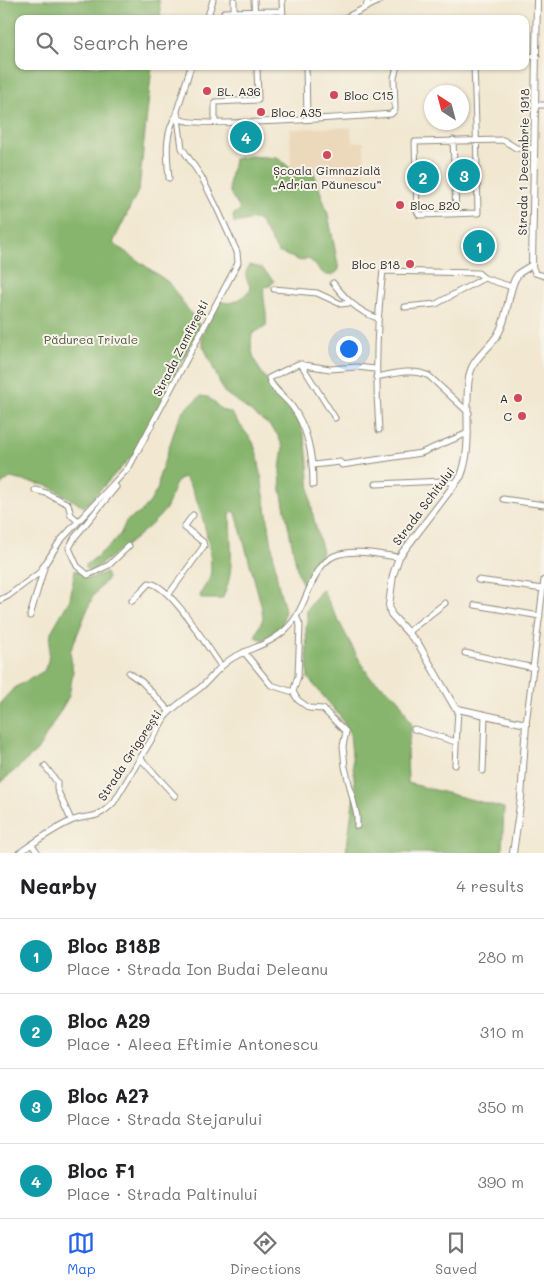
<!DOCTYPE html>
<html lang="en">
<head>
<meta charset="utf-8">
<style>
	:root { --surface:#fff; --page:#f2f2f2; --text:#202124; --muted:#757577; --line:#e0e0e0; --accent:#2563eb }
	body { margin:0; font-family:Mali,sans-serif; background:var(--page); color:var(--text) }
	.compass { position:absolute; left:424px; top:85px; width:45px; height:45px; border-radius:50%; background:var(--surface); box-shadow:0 1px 4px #0004; rotate:324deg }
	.you { position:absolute; left:348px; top:348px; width:18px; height:18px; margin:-12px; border:4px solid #fff; border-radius:50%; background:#1a73e8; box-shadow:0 0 0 8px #1a73e833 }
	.badge { display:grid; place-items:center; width:32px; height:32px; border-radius:50%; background:var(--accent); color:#fff; font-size:16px; font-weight:700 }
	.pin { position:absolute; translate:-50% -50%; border:2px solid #fff; box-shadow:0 1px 5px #0006 }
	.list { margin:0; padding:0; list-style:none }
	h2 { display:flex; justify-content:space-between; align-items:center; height:65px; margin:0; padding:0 20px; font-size:21px }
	h2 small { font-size:16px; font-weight:400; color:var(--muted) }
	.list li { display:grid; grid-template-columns:32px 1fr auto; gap:15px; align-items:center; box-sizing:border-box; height:75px; padding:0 20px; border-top:1px solid var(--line) }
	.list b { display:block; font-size:19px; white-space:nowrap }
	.list p { margin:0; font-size:16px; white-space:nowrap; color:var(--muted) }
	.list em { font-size:16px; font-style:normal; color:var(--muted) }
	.icon { flex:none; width:28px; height:28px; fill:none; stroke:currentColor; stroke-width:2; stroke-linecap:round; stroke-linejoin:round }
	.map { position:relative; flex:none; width:544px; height:853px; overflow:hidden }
	.search { position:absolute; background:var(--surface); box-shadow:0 1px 4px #0004; left:15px; right:15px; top:15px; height:55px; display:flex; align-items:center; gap:12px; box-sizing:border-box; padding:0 18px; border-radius:10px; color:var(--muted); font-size:19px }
	.sheet { height:365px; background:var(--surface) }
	nav { display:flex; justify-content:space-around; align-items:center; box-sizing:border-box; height:70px; border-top:1px solid var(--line); background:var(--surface); font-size:14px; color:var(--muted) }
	nav a { display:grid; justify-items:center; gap:2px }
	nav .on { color:var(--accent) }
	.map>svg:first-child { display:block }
</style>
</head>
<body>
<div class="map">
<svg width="544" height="853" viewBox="0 0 544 853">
	<rect width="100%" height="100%" fill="#f7f3e8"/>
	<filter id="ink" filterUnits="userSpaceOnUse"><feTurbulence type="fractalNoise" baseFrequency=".02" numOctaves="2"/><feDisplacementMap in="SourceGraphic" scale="10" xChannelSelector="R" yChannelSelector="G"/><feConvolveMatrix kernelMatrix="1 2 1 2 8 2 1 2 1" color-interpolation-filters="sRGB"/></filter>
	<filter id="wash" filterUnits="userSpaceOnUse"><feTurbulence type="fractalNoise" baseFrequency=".0096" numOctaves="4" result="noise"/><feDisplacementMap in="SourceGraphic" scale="20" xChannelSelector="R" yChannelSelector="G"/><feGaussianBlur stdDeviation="1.12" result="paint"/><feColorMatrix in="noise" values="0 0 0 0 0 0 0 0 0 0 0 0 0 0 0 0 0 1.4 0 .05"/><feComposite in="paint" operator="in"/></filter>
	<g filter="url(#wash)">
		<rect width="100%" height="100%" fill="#f2e8d1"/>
		<path fill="#ecd8ba" d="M351 127 352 142H364L365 181 348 182 347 168H336L335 170 291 167 290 129Z"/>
		<path fill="#87b56d" stroke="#59704c" d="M0 0H159L161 19H19V66H152L139 189 113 243 168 282 200 326 134 454 84 507 49 486 10 478 0 486Z
			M250 156 278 158 290 168 313 170 328 214 339 270C324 285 318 264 307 258L301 261 278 252 260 222 255 219 234 223 233 215 240 210C238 204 232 198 230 192 227 182 233 169 234 159Z
			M250 265 262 268 274 281 270 286 264 287C262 299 268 313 266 326L252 334C246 371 280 387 296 416 311 443 307 473 311 503 313 518 317 533 322 548L321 556 303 585 298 574 281 490 280 469 283 447 277 434 269 425 224 392 202 343V335L219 301C234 306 242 299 251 288 246 279 243 274 250 265Z
			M201 396 208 397 222 410 231 413 253 442 258 457 278 584 285 610 282 626 263 640 255 637 263 618 261 604 236 513 233 511 230 514C230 542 236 573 222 599H203L200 597C201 589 208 584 210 576 215 557 198 488 183 477 172 481 172 501 165 510 148 531 114 555 91 571L86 569V565L112 544 121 533 126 521 140 513 150 502 158 488 159 477 177 423 185 409Z
			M75 570 89 578 106 573 108 578 93 596 70 652 73 672 69 696 37 751 0 783V703L14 688 44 671 48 661 51 632 70 599Z
			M322 589 356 654 369 676 398 698 412 725 407 751 408 783 504 808 502 853H346L355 788 350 734 340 716 308 678 306 628 307 610Z"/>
	</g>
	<g filter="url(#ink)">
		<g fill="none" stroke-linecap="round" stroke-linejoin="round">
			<g stroke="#8e8a7e" stroke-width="7">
				<path id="minor" d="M234 0V12
					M254 0 255 19
					M282 0 283 19
					M366 7 368 0
					M224 12 282 11
					M207 19 213 0
					M343 19 381 0
					M525 57 537 56
					M306 66 307 119
					M474 66C476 115 477 164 478 213L419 215 417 211 415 142 503 140 516 148 534 149
					M536 105H544
					M180 119C193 129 363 116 391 114L395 110 394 78 397 66
					M215 122V102L258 100 257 66
					M453 140 456 213
					M169 178C167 155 164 134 177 114
					M532 265 535 273 544 276
					M333 283C346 299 357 311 377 318
					M274 289 317 293 341 304 349 303
					M405 307 436 304 484 278
					M301 364 335 418
					M376 377C393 374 412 368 429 376L469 413
					M379 430C375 376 376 325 383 271L478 273 484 278 512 287
					M313 465 340 462 342 465 421 453 468 433
					M376 484 443 481 456 483
					M313 485C313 459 309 430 293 408 287 398 271 389 269 378L298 364 330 369 357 367 375 369
					M116 487 75 537 69 548 77 566 88 575 109 565 129 546
					M35 490 46 493 68 504 71 515 78 521
					M503 499 544 505
					M478 580 543 589
					M169 594 204 546 203 542 184 527 193 515
					M0 600 8 596 39 573 60 541 129 467 238 263 237 252 217 208 202 178 182 148 177 111 191 66
					M132 601 149 583C171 585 207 647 221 666
					M475 605 540 616
					M30 616 44 568
					M297 618 300 625 298 676 293 692 298 700 309 708 323 709 346 732 343 746 345 767 357 816V826
					M409 631 445 603
					M244 652 271 685 293 692
					M465 653 534 668
					M129 673 142 682 170 712
					M526 724 544 580
					M414 729 456 742
					M140 758 175 796
					M455 765 458 709
					M45 766 57 782V789L71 820
					M483 771 485 715
					M32 845 38 853
					M19 853C35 842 52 830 69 822 89 812 93 824 114 802L165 717C175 705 187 698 200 688 211 679 218 667 231 659 249 648 272 644 287 628 307 610 310 567 334 556 353 548 380 555 399 557"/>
			</g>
			<g stroke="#8e8a7e" stroke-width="8">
				<path id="major" d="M513 853 521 798 526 724 458 709 454 706 419 645 391 614 389 605 393 575 399 557 461 476C473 445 464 410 469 378 472 357 489 350 498 334 508 318 507 296 515 279L519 273 532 265 537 0"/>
			</g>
			<use href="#minor" stroke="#fff" stroke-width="5"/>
			<use href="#major" stroke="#fff" stroke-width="6"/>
		</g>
	</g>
	<g fill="#d1495b" stroke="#f7f3e8" stroke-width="2">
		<circle cx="207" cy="91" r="5"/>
		<circle cx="334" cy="95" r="5"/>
		<circle cx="261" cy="112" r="5"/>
		<circle cx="327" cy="155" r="5"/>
		<circle cx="400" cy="205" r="5"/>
		<circle cx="410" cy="264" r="5"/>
		<circle cx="518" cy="398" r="5"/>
		<circle cx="522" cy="416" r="5"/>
	</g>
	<g text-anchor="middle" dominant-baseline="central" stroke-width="4" stroke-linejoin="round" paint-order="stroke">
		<g font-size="12" fill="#2b2b2b" stroke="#f7f3e8" text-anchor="start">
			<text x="217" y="91">BL. A36</text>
			<text x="344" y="95">Bloc C15</text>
			<text x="271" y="112">Bloc A35</text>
			<text x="327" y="170" text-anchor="middle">Școala Gimnazială<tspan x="327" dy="14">„Adrian Păunescu”</tspan></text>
			<text x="410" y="205">Bloc B20</text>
			<text x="400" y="264" text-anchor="end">Bloc B18</text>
			<text x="508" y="398" text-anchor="end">A</text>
			<text x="512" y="416" text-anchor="end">C</text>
		</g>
		<g font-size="12" fill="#2b2b2b" stroke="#f7f3e8">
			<text transform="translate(523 162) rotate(-89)">Strada 1 Decembrie 1918</text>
			<text transform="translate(180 348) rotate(-63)">Strada Zamfirești</text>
			<text transform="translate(423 506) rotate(-53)">Strada Schitului</text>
			<text transform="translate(129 755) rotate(-57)">Strada Grigorești</text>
		</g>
		<g font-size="12" fill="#4b5540" stroke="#f7f3e8">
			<text x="91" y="339">Pădurea Trivale</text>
		</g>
	</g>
</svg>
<svg class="compass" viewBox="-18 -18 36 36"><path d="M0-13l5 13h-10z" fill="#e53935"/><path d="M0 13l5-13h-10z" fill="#757577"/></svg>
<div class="you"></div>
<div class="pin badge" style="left:479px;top:246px;background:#0f9aa8">1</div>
<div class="pin badge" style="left:423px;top:177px;background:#0f9aa8">2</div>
<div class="pin badge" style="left:464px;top:175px;background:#0f9aa8">3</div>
<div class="pin badge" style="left:246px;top:137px;background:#0f9aa8">4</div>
<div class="search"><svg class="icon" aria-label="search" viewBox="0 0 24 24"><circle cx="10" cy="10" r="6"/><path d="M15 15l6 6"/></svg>Search here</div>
</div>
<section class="sheet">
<h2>Nearby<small>4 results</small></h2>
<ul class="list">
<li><span class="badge" style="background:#0f9aa8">1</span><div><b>Bloc B18B</b><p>Place · Strada Ion Budai Deleanu</p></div><em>280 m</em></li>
<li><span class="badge" style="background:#0f9aa8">2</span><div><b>Bloc A29</b><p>Place · Aleea Eftimie Antonescu</p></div><em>310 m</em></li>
<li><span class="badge" style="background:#0f9aa8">3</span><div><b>Bloc A27</b><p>Place · Strada Stejarului</p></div><em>350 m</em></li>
<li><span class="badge" style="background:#0f9aa8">4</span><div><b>Bloc F1</b><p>Place · Strada Paltinului</p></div><em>390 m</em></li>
</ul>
</section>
<nav>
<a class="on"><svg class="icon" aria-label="map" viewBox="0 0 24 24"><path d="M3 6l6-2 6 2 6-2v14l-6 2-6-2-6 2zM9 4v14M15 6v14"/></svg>Map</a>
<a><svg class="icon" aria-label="directions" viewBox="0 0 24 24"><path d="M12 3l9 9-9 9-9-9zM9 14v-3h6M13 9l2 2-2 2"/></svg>Directions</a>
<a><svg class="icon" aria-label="saved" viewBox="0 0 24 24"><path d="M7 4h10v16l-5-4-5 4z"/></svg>Saved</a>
</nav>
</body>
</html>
